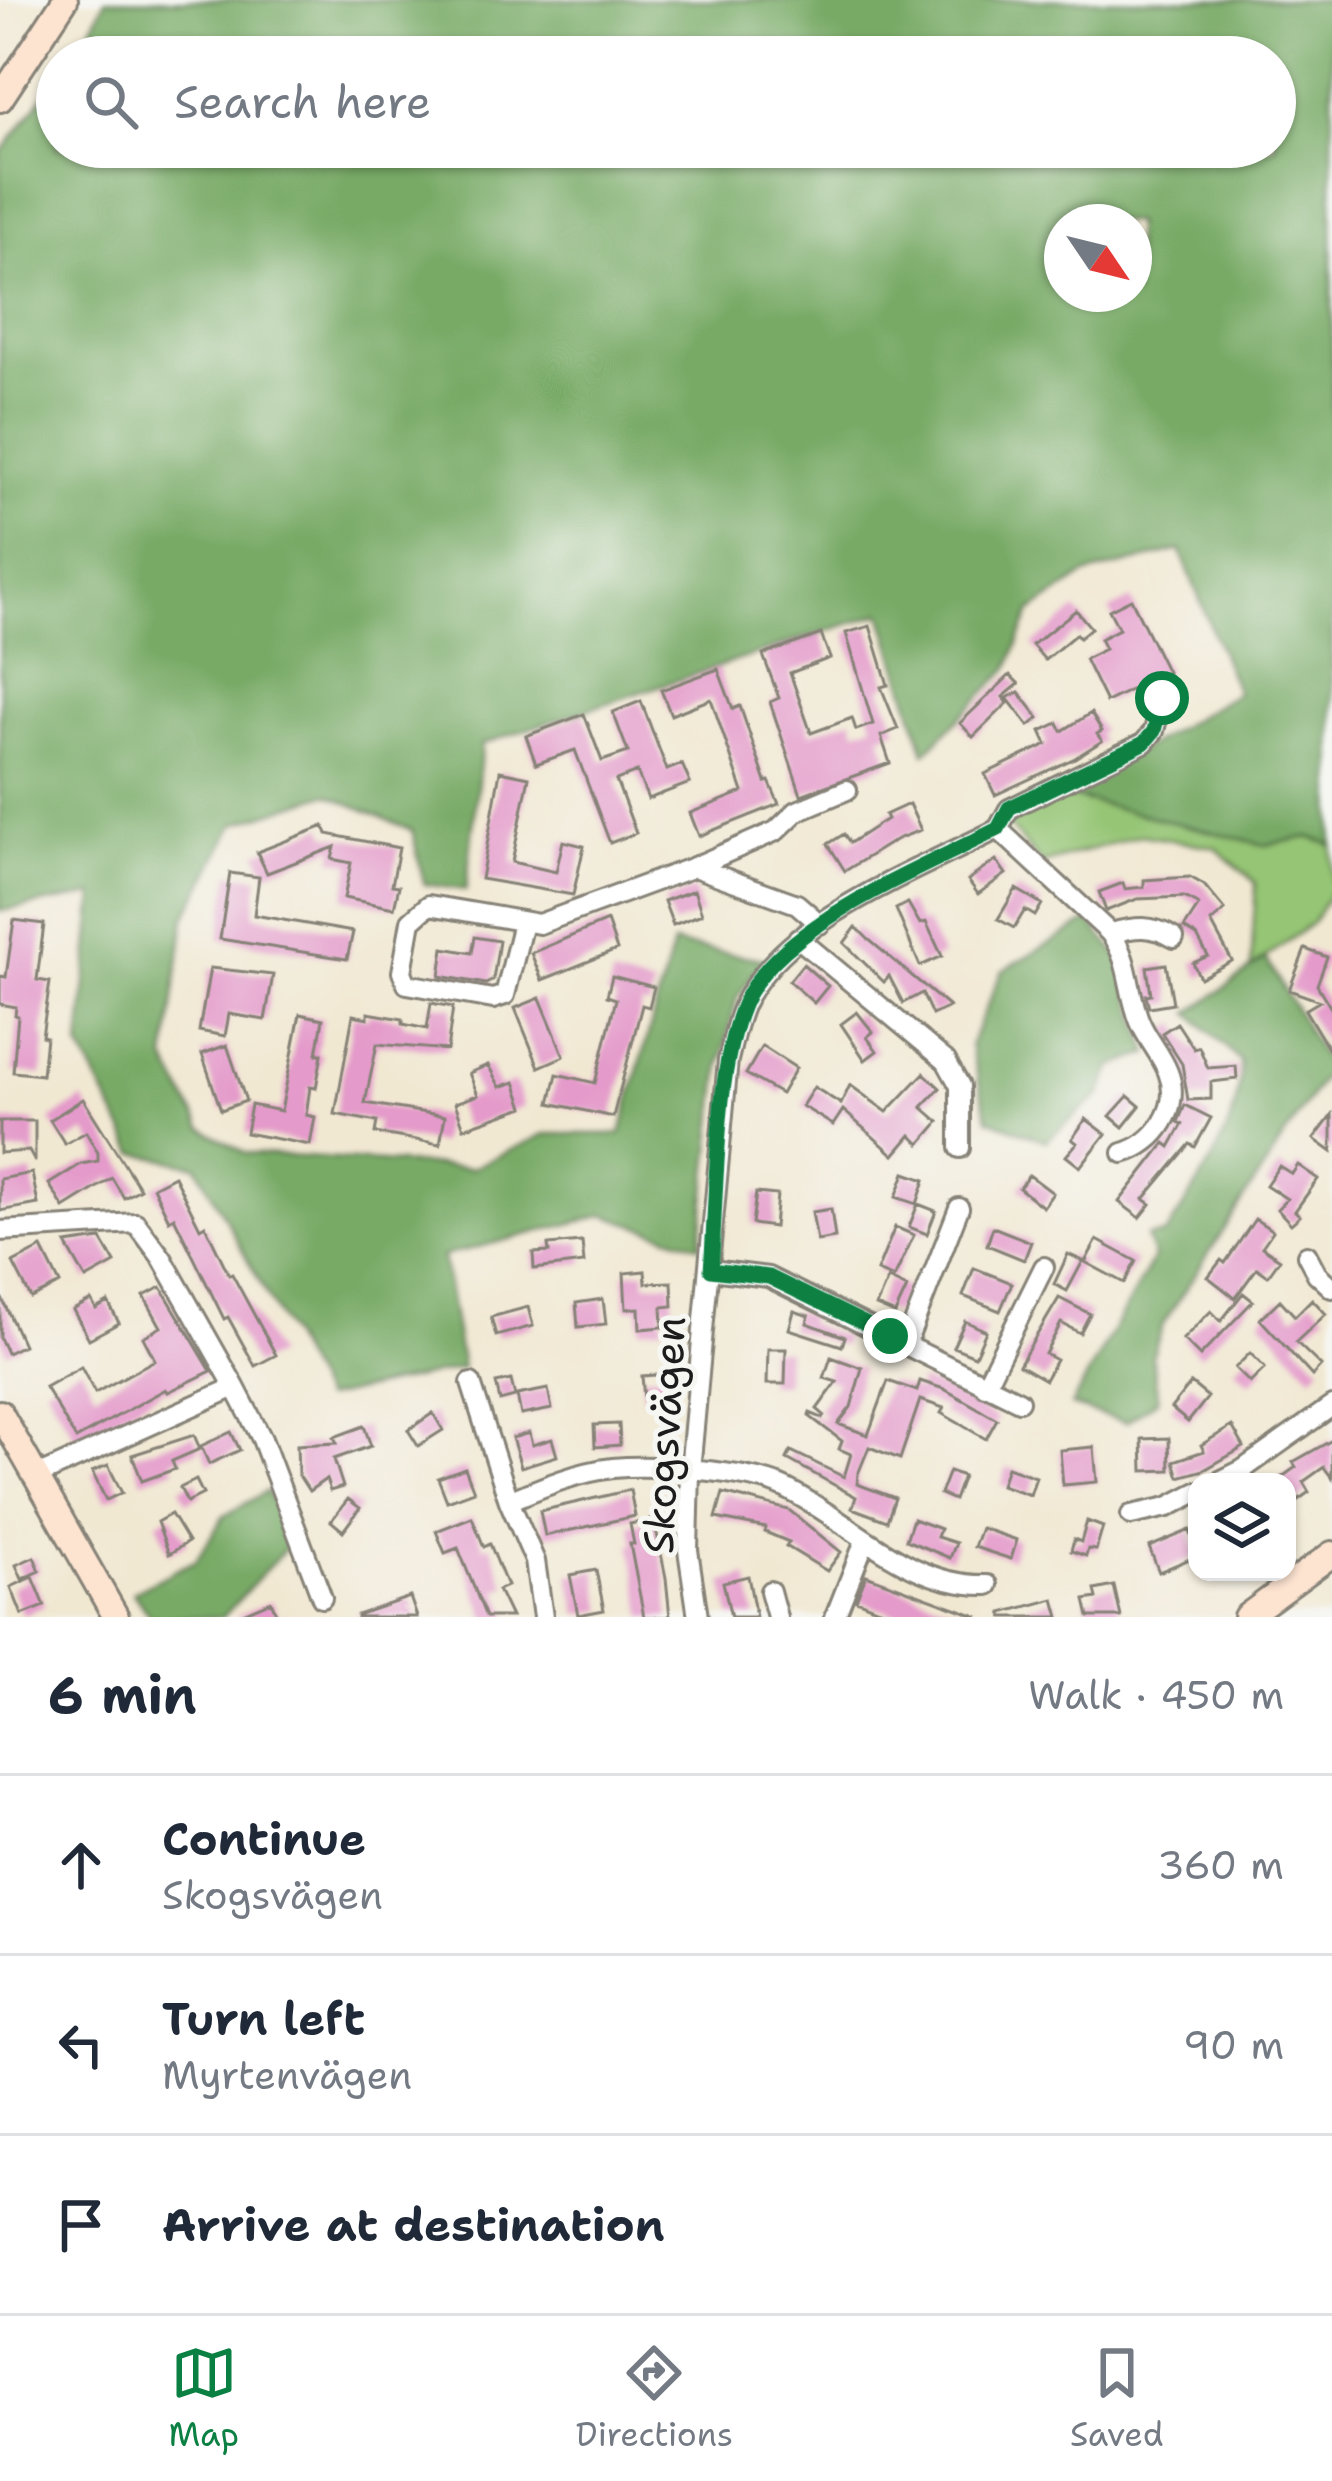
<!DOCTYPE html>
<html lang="en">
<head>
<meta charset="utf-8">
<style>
	:root { --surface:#fff; --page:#f6f6f7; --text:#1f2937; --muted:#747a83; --line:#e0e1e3; --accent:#0b8043 }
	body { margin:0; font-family:"Shantell Sans",sans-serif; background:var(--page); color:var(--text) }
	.controls { position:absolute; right:36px; bottom:36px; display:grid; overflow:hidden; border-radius:24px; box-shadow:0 3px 9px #0004 }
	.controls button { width:108px; height:108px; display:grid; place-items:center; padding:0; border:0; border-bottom:3px solid var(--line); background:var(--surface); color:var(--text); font:60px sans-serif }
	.compass { position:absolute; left:1044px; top:204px; width:108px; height:108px; border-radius:50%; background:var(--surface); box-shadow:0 3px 9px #0004; rotate:125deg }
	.stop { position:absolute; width:36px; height:36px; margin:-27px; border:9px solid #0b8043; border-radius:50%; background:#fff }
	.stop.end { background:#0b8043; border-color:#fff; box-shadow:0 3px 12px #0008 }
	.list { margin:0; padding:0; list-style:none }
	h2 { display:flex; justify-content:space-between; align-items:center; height:156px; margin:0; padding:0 48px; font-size:51px }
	h2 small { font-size:39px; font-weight:400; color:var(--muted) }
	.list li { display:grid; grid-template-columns:78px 1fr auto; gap:36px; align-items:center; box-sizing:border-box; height:180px; padding:0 48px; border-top:3px solid var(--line) }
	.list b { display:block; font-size:45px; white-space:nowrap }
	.list p { margin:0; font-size:39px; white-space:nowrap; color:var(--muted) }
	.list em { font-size:39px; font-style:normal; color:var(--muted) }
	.icon { flex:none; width:66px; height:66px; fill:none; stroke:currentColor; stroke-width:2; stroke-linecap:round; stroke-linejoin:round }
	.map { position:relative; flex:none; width:1332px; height:1617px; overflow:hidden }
	.search { position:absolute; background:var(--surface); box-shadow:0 3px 9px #0004; left:36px; right:36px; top:36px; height:132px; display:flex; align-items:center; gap:30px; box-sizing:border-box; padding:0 42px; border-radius:66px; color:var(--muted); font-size:45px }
	.sheet { height:696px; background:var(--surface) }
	nav { display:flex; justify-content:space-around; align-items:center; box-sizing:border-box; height:168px; border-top:3px solid var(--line); background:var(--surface); font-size:33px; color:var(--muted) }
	nav a { display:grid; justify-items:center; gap:6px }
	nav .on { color:var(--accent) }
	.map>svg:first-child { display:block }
</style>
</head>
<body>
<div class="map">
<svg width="1332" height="1617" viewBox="0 0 1332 1617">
	<rect width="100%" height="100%" fill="#f6f6f2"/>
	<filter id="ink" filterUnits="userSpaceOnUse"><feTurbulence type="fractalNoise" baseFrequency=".00833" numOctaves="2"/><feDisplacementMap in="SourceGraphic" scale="24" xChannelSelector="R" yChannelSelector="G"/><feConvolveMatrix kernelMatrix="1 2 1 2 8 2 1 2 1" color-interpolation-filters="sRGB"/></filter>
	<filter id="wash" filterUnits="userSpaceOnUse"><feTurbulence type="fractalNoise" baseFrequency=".004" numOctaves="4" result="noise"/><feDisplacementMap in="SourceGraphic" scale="48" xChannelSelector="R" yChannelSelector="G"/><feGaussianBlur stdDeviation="2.7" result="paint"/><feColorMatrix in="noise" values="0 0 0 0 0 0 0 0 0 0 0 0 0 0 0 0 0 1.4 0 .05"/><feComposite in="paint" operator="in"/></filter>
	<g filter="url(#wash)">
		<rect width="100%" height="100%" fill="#f1e8d2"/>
		<path fill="#95c575" stroke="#587048" stroke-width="3" d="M1064 795 1265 845 1309 837 1332 845V889L1313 922 1251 969 1256 883 1215 847 1140 835 1042 864 1007 824Z"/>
		<path fill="#78aa66" stroke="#4a6341" stroke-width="3" fill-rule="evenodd" d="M105 0H1332V845L1309 837 1265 845 1064 795 1237 693 1180 550 1085 575 1031 612 1008 669 925 753 882 613 482 744 466 890 424 884 412 830 327 794 235 824 185 918 166 1060 202 1128 245 1153 472 1168 545 1134H621L673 944 763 959 737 998 721 1063 700 1246 605 1215 443 1256 462 1368 323 1399 197 1166 135 1153 80 1047 94 895 0 911V154L57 78V147H1275V57H73L88 36ZM1062 222H1134V294H1062Z
			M1089 921 1119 957 1149 1054 1113 1066 1101 1094 1046 1141 988 1119 970 1045 1002 971Z
			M1266 958 1329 1068 1163 1324 1152 1357 1158 1399 1126 1422 1071 1406 1154 1257 1146 1237 1166 1234C1199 1182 1243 1125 1240 1061L1190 1013Z
			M267 1491 292 1541 223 1617H150L133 1592 196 1560 224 1516Z"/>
		<g id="blocks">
			<path fill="#e49aca" d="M1131 599 1167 672 1106 702 1085 659 1105 649 1100 639 1119 629 1109 610Z
				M1076 610 1091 628 1079 638 1076 634 1045 660 1032 645Z
				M870 626 888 685 881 687 898 729 881 736 890 763 801 795 770 702 779 698 763 655 821 634 830 658 790 673 811 733 852 718 856 730 873 724 846 633Z
				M718 669 733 709 740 706 766 782 769 781 779 804 699 836 690 813 743 792 711 699 671 715 661 690Z
				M1010 675 1019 684 1003 697 1008 703 973 737 960 723Z
				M1019 692 1039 718 1029 726 1007 698Z
				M641 701 667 770 682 764 690 783 648 799 637 772 616 780 636 833 610 843 575 750 536 764 526 736 584 714 602 761 628 752 613 712Z
				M1091 713 1102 731 1097 734 1102 741 1075 758 995 795 985 774 1047 744 1041 731 1058 723 1062 731Z
				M500 771 529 777 512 862 556 872 563 841 584 846 573 895 481 879Z
				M909 804 921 830 897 839 845 871 828 844 844 834 850 843 887 819 885 815Z
				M324 826 327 834 399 848 392 885 399 886 394 908 344 898 351 863 332 859 335 847 267 873 257 852Z
				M996 860 1006 874 978 894 968 880Z
				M230 873 259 877 254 915 353 932 347 959 220 939Z
				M1190 877 1204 885 1225 910 1211 922 1232 961 1200 978 1193 963 1208 956 1197 936 1184 928 1199 905 1184 897 1137 899 1106 911 1099 892 1123 883 1125 889 1144 887V880Z
				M1016 889 1042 904 1035 916 1025 910 1014 928 998 919Z
				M694 890 702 914 673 925 664 901Z
				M908 903 920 924 926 922 942 956 920 966 896 909Z
				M14 920 44 924 37 980 50 982 42 1036 46 1037 42 1075 13 1072 18 1016 15 1015 16 1007 0 1004V976L6 977Z
				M607 921 617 950 542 980 531 953Z
				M856 927 868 939 949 1007 932 1015 922 993 903 1003 889 976 884 982 844 943Z
				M475 937 499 941 493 980 486 984 440 976 444 948 472 953Z
				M1305 949 1327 957 1317 985 1332 1010V1055L1305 1010 1320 1001 1289 990Z
				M803 964 828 986 814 1003 789 981Z
				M1166 964 1173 1003 1149 1007 1146 995 1151 994 1147 967Z
				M210 968 273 975 265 1020 229 1014 225 1036 199 1031Z
				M612 976 654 987 649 1007 642 1005 613 1117 550 1103 557 1074 595 1083 616 999 607 996Z
				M540 998 564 1056 539 1067 515 1008Z
				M431 1003 453 1007 447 1050 377 1044 365 1103 445 1116 440 1144 375 1133 377 1122 335 1114 353 1015 368 1018V1013L403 1019V1024L427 1029Z
				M857 1012 873 1032 867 1037 877 1051 865 1060 841 1024Z
				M300 1014 323 1019 317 1054H322L316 1088 310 1087 306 1115 315 1117 310 1145 246 1133 251 1105 281 1111Z
				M1177 1023 1194 1049 1199 1047 1208 1068 1236 1066 1237 1079 1211 1082V1099L1188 1100 1182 1064 1162 1033Z
				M227 1045 246 1101 221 1110 202 1054Z
				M762 1046 796 1068 781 1094 746 1074Z
				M488 1065 500 1087 515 1082 524 1107 464 1128 455 1103 478 1095 469 1073Z
				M924 1073 940 1088 922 1107 939 1122 920 1144 911 1135 894 1155 843 1110 833 1125 802 1106 814 1087 841 1104 850 1085 887 1112Z
				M1128 1096 1140 1106 1123 1127 1110 1116Z
				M83 1099 140 1189 124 1198 112 1178 64 1208 49 1184 81 1164 98 1161V1153L86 1132 65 1144 50 1120Z
				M1185 1105 1211 1118 1195 1147 1190 1144 1144 1199 1151 1204 1140 1218 1119 1202 1165 1143 1170 1147 1183 1124 1178 1122Z
				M1332 1115V1152L1314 1139Z
				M1086 1119 1106 1134 1080 1167 1066 1156 1077 1143 1072 1139Z
				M0 1121H35V1162L29 1151 0 1153Z
				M1298 1165 1318 1179 1295 1211 1300 1216 1291 1224 1277 1209 1287 1199 1266 1185 1279 1166 1292 1174Z
				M32 1173 38 1204 0 1211V1179Z
				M905 1173 925 1180 917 1204 896 1197Z
				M1029 1175 1053 1193 1043 1207 1019 1188Z
				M174 1176 200 1228 205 1225 229 1275 232 1274 276 1355 255 1366 228 1317 224 1319 174 1217 169 1220 153 1187Z
				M756 1193 777 1195 774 1227 752 1224Z
				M918 1204 936 1211 927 1234 909 1227Z
				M831 1209 835 1238 817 1241 812 1212Z
				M1255 1219 1273 1231 1262 1247 1280 1259 1268 1276 1257 1268 1235 1298 1208 1277 1221 1260 1225 1263Z
				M895 1227 914 1235 894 1278 877 1271Z
				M993 1227 1031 1242 1024 1260 987 1245Z
				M101 1239 115 1263 86 1279 66 1244Z
				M1097 1240 1136 1261 1124 1283 1085 1262Z
				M582 1242 584 1263 534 1269 533 1253 549 1252 548 1245Z
				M42 1248 60 1284 31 1298 13 1263Z
				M1068 1254 1083 1261 1067 1291 1054 1284Z
				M974 1268 1012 1283 1000 1311 963 1296Z
				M645 1271 646 1283 672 1282 673 1306 662 1307 663 1327 640 1329 639 1308 626 1309 624 1273Z
				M888 1279 907 1288 895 1314 876 1306Z
				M161 1287 211 1371 168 1392 166 1389 76 1439 45 1387 81 1367 95 1393 155 1360 143 1337 161 1327 144 1296Z
				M1243 1293 1253 1301 1200 1356 1183 1339 1211 1311 1221 1321Z
				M0 1294 23 1345 7 1353 0 1338Z
				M1059 1298 1090 1314 1080 1333 1061 1323 1045 1354 1056 1360 1045 1380 1019 1365Z
				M603 1299 606 1324 578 1327 576 1303Z
				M1312 1299 1326 1314 1296 1342 1321 1366 1312 1376 1260 1319 1280 1300 1295 1316Z
				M91 1300 96 1309 108 1302 119 1323 89 1339 73 1310Z
				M528 1307 533 1326 496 1336 491 1317Z
				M794 1311 809 1316 807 1323 845 1337 842 1346 789 1329Z
				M965 1321 986 1331 975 1356 953 1347Z
				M768 1349H786L785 1384H767Z
				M1250 1353 1265 1368 1250 1383 1235 1368Z
				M831 1357 862 1368 851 1407 838 1424 868 1435 888 1381 917 1391 920 1381 944 1389 997 1419 986 1439 941 1413 944 1408 920 1400 900 1459 869 1447 858 1474 857 1484 895 1498 887 1521 852 1508 856 1497 787 1459 791 1451 844 1477 851 1454 839 1449 842 1441 809 1416 810 1413 822 1418 824 1415 817 1409 837 1382 824 1378Z
				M671 1374 673 1397 644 1399 642 1376Z
				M511 1380 515 1397 500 1401 496 1383Z
				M1191 1383 1208 1397 1188 1422 1171 1408Z
				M548 1389 552 1409 521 1415 517 1395Z
				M433 1413 443 1430 418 1446 408 1430Z
				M619 1424 620 1445 595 1447 594 1425Z
				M364 1426 371 1446 334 1459 343 1487 330 1491 326 1479 309 1491 298 1474 297 1445 337 1443 334 1437Z
				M1232 1426 1244 1447 1204 1470 1179 1477 1174 1461 1204 1451 1201 1445Z
				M231 1432 240 1450 209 1464 201 1446Z
				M529 1433 532 1445 552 1439 557 1456 521 1467 512 1438Z
				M194 1435 200 1449 172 1461 175 1469 142 1481 132 1455Z
				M1169 1438 1170 1470 1143 1471 1142 1439Z
				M1332 1440V1478L1324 1467 1303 1482 1309 1492 1287 1508V1482H1275L1296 1467 1293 1462Z
				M1094 1447 1097 1482 1063 1485 1060 1450Z
				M108 1465 122 1493 106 1500 92 1472Z
				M1007 1467 1036 1477 1030 1495 1001 1485Z
				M465 1468 474 1491 447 1501 438 1478Z
				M949 1471 963 1476 954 1500 940 1494Z
				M196 1480 203 1494 187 1502 180 1488Z
				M630 1490 635 1516 545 1536 540 1511Z
				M723 1493 789 1510 841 1552 827 1571 786 1546 789 1542 765 1532 766 1528 716 1518Z
				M348 1499 360 1508 343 1531 331 1521Z
				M171 1514 188 1542 169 1554 157 1522Z
				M472 1517 484 1547 490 1544 507 1586 498 1590 511 1617H486L458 1548 445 1553 436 1531Z
				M654 1519 666 1578 670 1617H644L630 1544H634L630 1524Z
				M913 1519 940 1529 937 1537 956 1543 950 1558 906 1540Z
				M1087 1521 1103 1527 1096 1550 1088 1549 1086 1556 1071 1551 1074 1539 1081 1542Z
				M981 1528 1017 1540 1011 1559 974 1547Z
				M1190 1530 1197 1556 1159 1572 1149 1547Z
				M34 1557 40 1571 22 1579 16 1565Z
				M596 1570 604 1610 578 1615 570 1575Z
				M866 1575 977 1616 976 1617H903L876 1608 856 1600Z
				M748 1576 756 1617H731L723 1582Z
				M33 1577 45 1606 22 1615 11 1587Z
				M1114 1586 1121 1617H1089L1085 1600 1097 1598 1095 1590Z
				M410 1597 417 1617H357V1615Z
				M1054 1599 1059 1617H1003L1002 1613Z
				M271 1601 278 1617H234Z"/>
		</g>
	</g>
	<g filter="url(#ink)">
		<use href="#blocks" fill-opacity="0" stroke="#868277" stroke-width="3"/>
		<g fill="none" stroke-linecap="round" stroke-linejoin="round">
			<g stroke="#868277" stroke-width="24">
				<path id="street" d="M998 829 1110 933C1131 961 1127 991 1140 1022 1147 1039 1161 1054 1168 1072 1182 1107 1156 1144 1123 1153
					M694 867 776 831 797 811 847 790
					M523 923 505 995 493 999 407 984 402 972 411 921 429 905 539 924 694 867 797 904 820 924
					M1110 933C1134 927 1152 924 1174 938
					M798 938 946 1061 960 1086V1148
					M0 1231 136 1223 162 1258 235 1387 37 1476
					M1307 1255 1317 1274 1332 1288
					M711 1270 768 1277 1019 1401
					M906 1344 959 1208
					M471 1383 509 1501
					M985 1386 1044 1267
					M235 1387 262 1439 322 1598
					M1218 1482 1242 1470 1332 1406
					M1131 1515 1168 1507 1197 1492
					M770 1591 777 1617
					M543 1617 535 1561 509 1501C542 1487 577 1472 613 1468 652 1464 751 1471 785 1488 853 1522 907 1587 988 1585
					M698 1617 688 1550 690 1471 728 1060C733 1040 737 1016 747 998 792 916 917 871 998 829L1009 809 1144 743 1154 731 1162 698
					M835 1617 865 1541"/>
			</g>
			<g stroke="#868277" stroke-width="30">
				<path id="secondary" d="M0 99 65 0
					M0 1413 116 1617
					M1246 1617 1332 1554"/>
			</g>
			<use href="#street" stroke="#fff" stroke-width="18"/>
			<use href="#secondary" stroke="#fde4d1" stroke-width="24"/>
		</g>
	</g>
	<g fill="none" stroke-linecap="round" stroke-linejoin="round" filter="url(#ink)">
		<path stroke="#0b8043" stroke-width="15" d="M890 1336 769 1277 711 1270C717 1195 715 1072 743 1005 775 926 925 867 998 829L1009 808 1144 743 1154 731 1162 698"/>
	</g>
	<g text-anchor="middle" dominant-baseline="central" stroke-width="10" stroke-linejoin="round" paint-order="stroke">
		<g font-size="42" fill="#1c1c1c" stroke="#f6f6f2">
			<text transform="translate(664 1435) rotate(-87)">Skogsvägen</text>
		</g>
	</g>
</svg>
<div class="controls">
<button><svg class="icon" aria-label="layers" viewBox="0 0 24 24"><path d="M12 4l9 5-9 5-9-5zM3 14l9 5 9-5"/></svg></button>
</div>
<svg class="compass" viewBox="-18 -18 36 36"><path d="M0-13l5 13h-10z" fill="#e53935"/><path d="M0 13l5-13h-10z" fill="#747a83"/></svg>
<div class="stop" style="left:1162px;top:698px"></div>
<div class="stop end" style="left:890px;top:1336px"></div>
<div class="search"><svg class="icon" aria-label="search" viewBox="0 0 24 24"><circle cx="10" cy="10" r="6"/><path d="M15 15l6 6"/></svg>Search here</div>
</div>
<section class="sheet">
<h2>6 min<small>Walk · 450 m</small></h2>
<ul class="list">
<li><svg class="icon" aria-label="ahead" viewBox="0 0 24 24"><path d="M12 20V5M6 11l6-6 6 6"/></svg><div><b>Continue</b><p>Skogsvägen</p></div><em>360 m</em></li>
<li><svg class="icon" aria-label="left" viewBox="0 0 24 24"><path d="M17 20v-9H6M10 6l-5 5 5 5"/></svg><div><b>Turn left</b><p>Myrtenvägen</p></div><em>90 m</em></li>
<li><svg class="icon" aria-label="arrive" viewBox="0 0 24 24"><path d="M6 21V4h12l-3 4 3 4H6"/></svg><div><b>Arrive at destination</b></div></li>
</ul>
</section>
<nav>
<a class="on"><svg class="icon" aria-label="map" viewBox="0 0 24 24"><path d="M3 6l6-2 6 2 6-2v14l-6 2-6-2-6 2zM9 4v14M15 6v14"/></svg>Map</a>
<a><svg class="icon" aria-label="directions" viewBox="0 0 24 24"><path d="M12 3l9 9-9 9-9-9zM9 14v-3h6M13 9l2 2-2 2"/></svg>Directions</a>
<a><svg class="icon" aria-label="saved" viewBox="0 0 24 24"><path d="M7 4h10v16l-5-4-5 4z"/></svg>Saved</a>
</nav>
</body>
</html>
